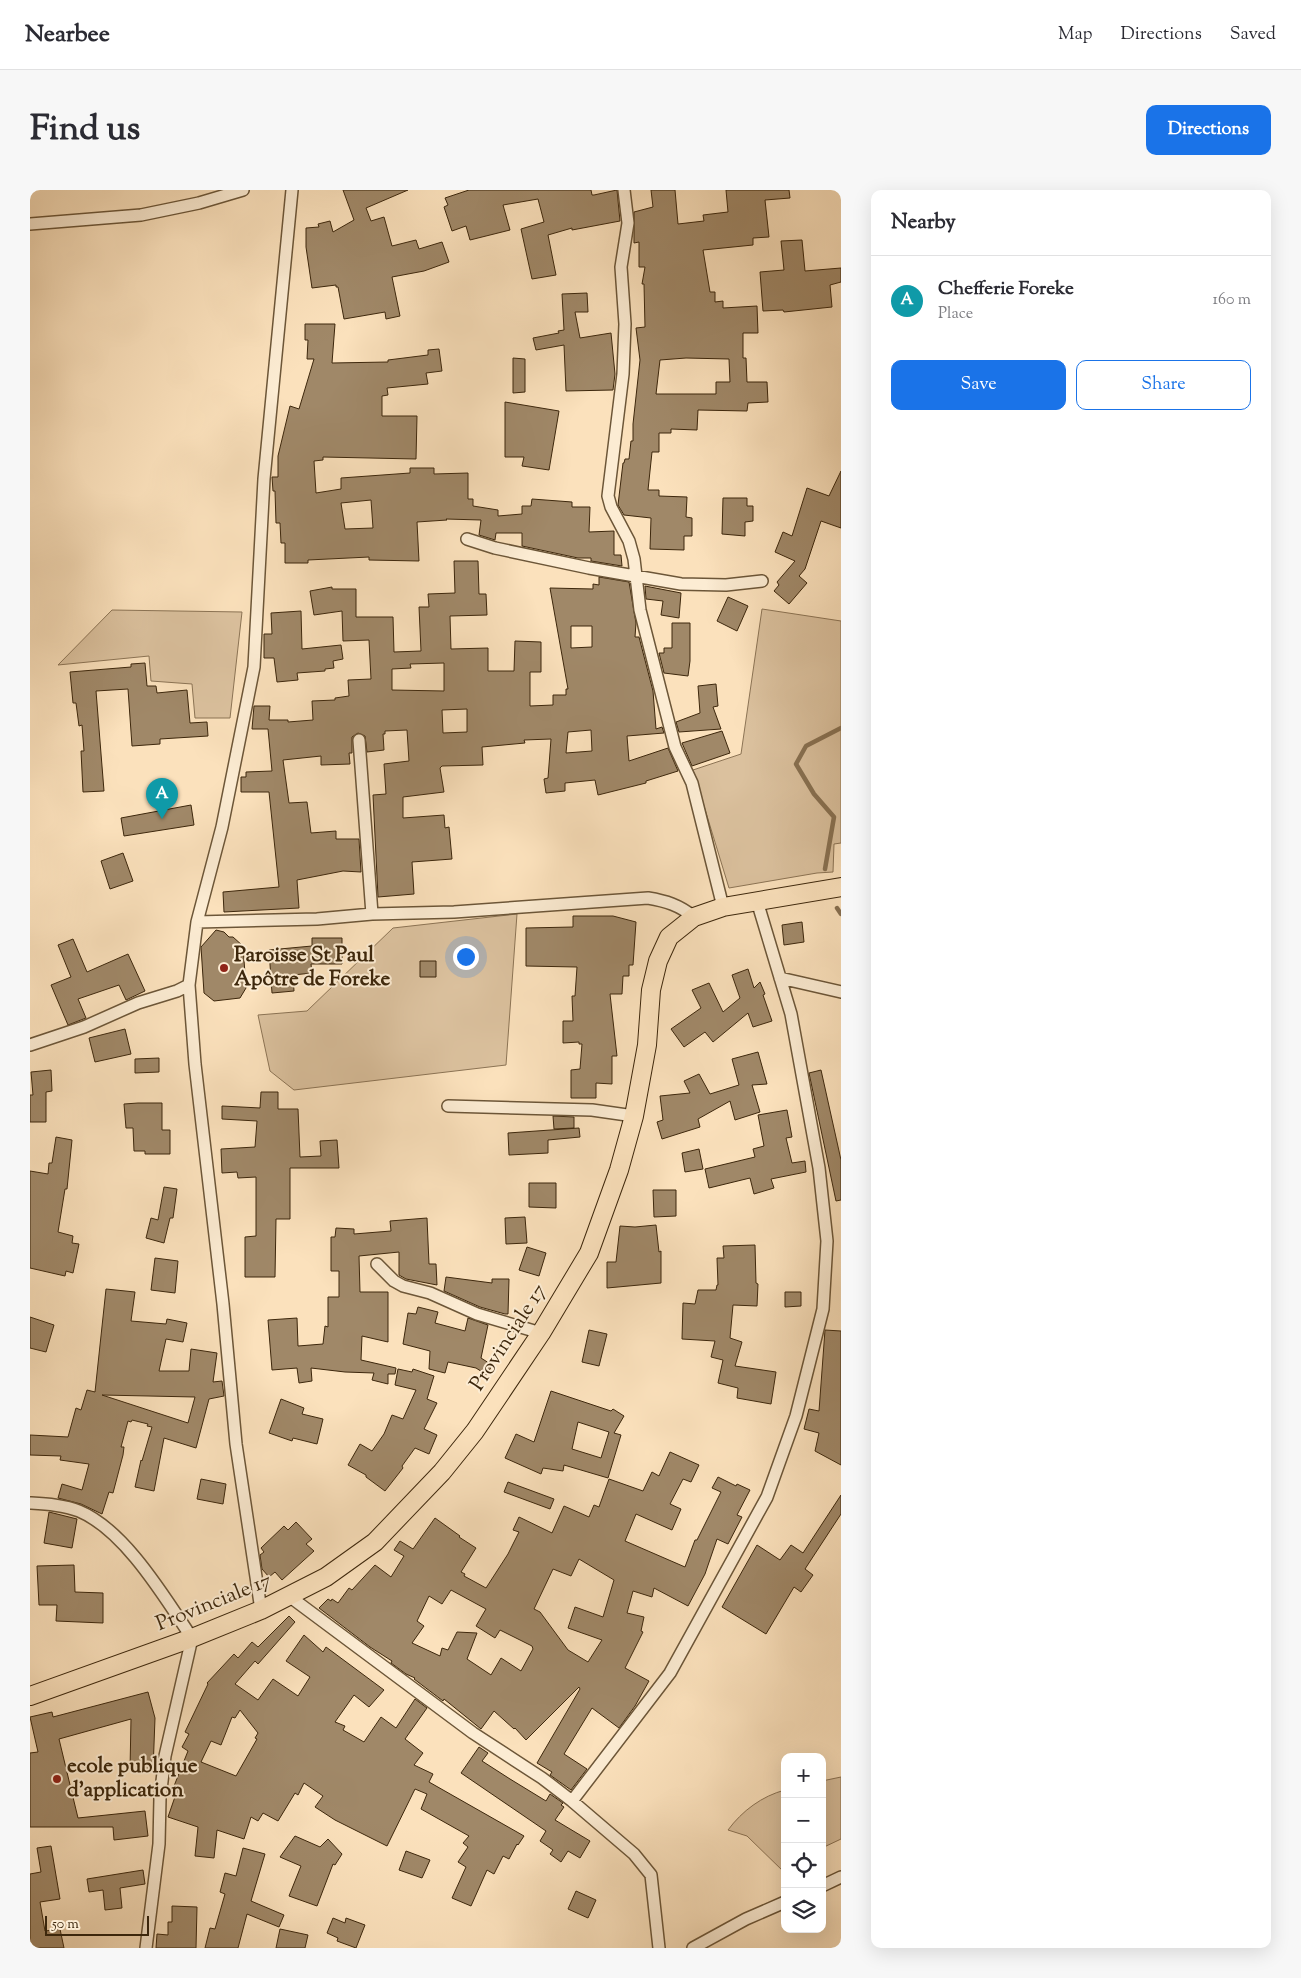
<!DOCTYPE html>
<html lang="en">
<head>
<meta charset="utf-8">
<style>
	:root { --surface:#fff; --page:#f7f7f7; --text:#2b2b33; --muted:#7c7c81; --line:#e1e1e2; --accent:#1a73e8 }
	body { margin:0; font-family:"Sorts Mill Goudy",serif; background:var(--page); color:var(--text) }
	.controls { position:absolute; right:15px; bottom:15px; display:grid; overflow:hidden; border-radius:10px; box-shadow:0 5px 20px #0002 }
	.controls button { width:45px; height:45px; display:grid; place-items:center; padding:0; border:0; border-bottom:1px solid var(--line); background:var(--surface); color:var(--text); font:25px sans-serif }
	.scale { position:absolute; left:15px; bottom:12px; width:104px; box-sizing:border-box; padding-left:5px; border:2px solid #3d270c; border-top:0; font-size:14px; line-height:18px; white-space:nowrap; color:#3d270c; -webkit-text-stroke:4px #fcecd3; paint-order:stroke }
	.you { position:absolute; left:435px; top:766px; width:18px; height:18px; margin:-12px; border:4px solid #fff; border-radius:50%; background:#1a73e8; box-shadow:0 0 0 8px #1a73e833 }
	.badge { display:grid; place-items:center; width:32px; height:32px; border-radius:50%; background:var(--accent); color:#fff; font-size:16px; font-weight:700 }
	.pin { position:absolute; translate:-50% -41px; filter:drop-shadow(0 1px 2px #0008) }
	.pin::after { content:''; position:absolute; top:26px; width:18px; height:15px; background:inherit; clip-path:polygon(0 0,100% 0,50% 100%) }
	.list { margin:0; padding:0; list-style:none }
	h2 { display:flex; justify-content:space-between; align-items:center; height:65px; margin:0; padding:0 20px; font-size:21px }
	h2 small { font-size:16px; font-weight:400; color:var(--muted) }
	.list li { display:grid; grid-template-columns:32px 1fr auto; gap:15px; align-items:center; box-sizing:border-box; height:90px; padding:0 20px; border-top:1px solid var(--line) }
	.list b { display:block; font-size:19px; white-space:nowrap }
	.list p { margin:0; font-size:16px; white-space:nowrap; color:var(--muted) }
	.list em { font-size:16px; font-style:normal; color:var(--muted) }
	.actions { display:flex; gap:10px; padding:15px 20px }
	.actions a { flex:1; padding:11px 0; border:1px solid var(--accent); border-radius:10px; text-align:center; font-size:18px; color:var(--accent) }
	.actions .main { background:var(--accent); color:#fff }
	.icon { flex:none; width:28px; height:28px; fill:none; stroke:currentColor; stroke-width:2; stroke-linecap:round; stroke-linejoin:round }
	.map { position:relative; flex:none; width:811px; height:1758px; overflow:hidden; border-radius:10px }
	header { display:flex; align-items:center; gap:30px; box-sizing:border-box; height:70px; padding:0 25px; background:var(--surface); border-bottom:1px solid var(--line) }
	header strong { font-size:24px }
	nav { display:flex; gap:28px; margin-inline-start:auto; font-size:18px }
	.intro { display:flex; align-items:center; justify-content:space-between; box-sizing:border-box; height:120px; padding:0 30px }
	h1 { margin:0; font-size:35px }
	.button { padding:12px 22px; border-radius:10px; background:var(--accent); color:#fff; font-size:18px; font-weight:700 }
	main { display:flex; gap:30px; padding:0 30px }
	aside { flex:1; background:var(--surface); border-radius:10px; box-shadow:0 5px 20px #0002 }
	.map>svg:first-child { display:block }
</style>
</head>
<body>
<header>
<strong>Nearbee</strong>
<nav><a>Map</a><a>Directions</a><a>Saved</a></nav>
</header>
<div class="intro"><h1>Find us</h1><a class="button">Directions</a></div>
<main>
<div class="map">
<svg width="811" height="1758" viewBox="0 0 811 1758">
	<rect width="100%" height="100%" fill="#fbe1bc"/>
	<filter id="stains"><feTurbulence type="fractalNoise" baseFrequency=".004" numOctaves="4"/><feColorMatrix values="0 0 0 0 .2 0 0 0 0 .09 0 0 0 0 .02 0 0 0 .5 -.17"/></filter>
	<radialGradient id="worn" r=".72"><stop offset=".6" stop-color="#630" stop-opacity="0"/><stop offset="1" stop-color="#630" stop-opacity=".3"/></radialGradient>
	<path fill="#dbc19e" stroke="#8c7455" d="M732 419 811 431V653L804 654 803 682 787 683 699 698 663 580 711 564Z
		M82 420 212 422 200 528H165L162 494 121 491 119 466 28 475Z
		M487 724 476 875 264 900 240 881 228 825 277 821 363 738Z
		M811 1587V1649L792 1658V1591Z
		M755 1600V1683L717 1646 698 1640C712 1621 732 1606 755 1600Z"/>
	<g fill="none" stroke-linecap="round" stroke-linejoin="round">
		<path stroke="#887152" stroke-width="4.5" d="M795 679 804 627 784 604 766 574 776 556 811 538
			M807 718 811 724"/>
	</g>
	<path fill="#a08868" stroke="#3d270c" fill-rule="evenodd" d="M313 0H378L336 18 341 31 354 27 362 56 386 50 389 59 412 52 419 72 394 81 362 87 370 126 356 129 355 122 314 129 308 97H306V95L282 98 276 57V38L289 37 288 34 300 31 303 42 324 30Z
		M439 0H561L562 5H564L587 0 590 31 542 40V38L518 45 526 85 502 89 491 39 514 32 508 9 473 15 480 40 440 50 436 36 422 41 414 17 418 15 415 8Z
		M621 0H645L648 34 674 31 673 25 698 22 696 0H759L760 8 735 10 739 47 723 48V55L673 60 680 102H685V112L693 111V118L727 116 728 143H713V168H716L717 192H737L738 212 718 213 717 221 668 220 667 240 641 239V243H629V262H622L618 300H629V306L657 307 656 327 662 328V346H654V360L620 359 621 328 594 325 588 315 593 273H594L595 269H599L601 251H603V234L610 170 606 138 615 137 614 94H612L615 77H609V52L604 53V22L623 17ZM656 168 699 169 700 192H686V204H626L630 170Z
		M772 50 775 81 811 78V92L800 95 802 117 754 122 753 120 733 121 730 82 754 80 751 51Z
		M557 103 558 122H545L550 148 581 143 585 184 583 200 536 201 534 155 506 160 503 148 529 143 528 141 534 140 532 104Z
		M275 134H305L302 173 358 172V170L398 165V160L409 159 412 181 396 183 398 194 357 198 358 205 352 206V226H387L386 269 293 267V270L284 271 286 303 311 299V288L380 283V278H404V284L438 283V309H443V316L468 320V326L492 324V316H501L502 309 542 312V317H560L559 342 584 341V365H591L592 376 561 371V368H548L492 356V343H466L465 350 449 345 451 330 416 329 417 330 387 332 389 371 339 370V367L278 370V373H255V353H251L250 333H246L245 301H243L242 287H248V266L260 216 269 219 284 169H277L278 150H275ZM341 310 343 338 315 339 311 313Z
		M483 168 495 169V202L483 203Z
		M475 212 529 221 519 280 492 276 494 267H475Z
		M811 281V338L791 331 775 379 769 386 777 393 759 414 744 401 749 395 747 392 765 371 745 362 753 342 762 346 777 298 799 306Z
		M693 308H717V316H723V331L715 332V346L692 344Z
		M424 371H448L449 404H456L457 425 420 426 421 459 458 458V481H484L485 451 511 452V482H500V516L523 515V505H536V499H538L520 398 563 399V394L569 395V387L599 392 606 433 605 447H609L623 501 626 539 632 537 634 543 597 546 599 571 638 558 648 581 616 591V593L568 605 565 590 535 593V601L516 603 514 589 518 588 521 549 494 550 495 553 452 557 453 575 412 576 410 578 414 602 373 607V628L414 625 415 638 419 637 422 669 382 672 384 704 348 707 343 605 356 604 354 574 379 571 377 540 355 541V544H353L354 560 337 562 335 546 328 543 322 547V563H319L320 574 291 575V566L253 570 259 613 277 612 281 643 306 641V649H329L331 682 313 681 267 690 269 718 194 722 193 702 249 697 239 602H211V587H216V582L242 581 238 539H222L224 516H240L239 530H258V532L283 530 282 511 305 510V508L319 506 318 490 341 489 339 450 313 451 312 421 284 425 280 401 302 397V399H326V427H363L364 462 391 461 389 417H399L398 404 425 403ZM541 436H562V457L541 458ZM414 473V501L362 500V479L381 478 380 474ZM437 519V542L413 543 412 520ZM561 540 562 561 536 563 538 542Z
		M615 396 651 403 649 428 631 425 633 411 616 409Z
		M698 407 718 416 707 441 687 431Z
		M271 421 272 459 311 455 313 469 303 471 304 478 295 479V481L267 483 268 490 247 492 244 468H234V444H242L241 423Z
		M642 433H660V471L658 486 634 483 629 463H634V458H642Z
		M115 473 117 496H126L127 503 157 500 160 533 177 532 178 546 130 549V554L102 556 98 499 66 501 74 601 53 602 51 561H54L52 535 49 536 46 513H43L40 482 101 477V474Z
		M686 494 688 516 683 517 691 539 649 542 646 532 670 523 668 496Z
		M692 541 700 563 662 576 652 553Z
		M161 615 164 635 94 646 91 628Z
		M93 663 103 691 80 699 71 671Z
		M543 726H583L606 732 603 775H599V786H593L592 804H580L587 866H582V894L566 893V908H541V880L550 879 552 854H549V852L533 853V831H543L542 806H545L547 777 496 776V738L543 737Z
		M772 732 774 752 754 755 752 735Z
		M186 740 194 742 199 747H203L213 756 216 798 210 808 184 811 174 803 171 757Z
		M282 748H312V774H281L282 783 263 785 264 801 242 803 239 760 282 756Z
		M43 749 57 782 98 764 115 801 96 810 89 795 48 809 56 828 38 835 21 795 41 787 28 755Z
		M390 771H406V787H390Z
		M718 779 724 798 730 792 735 804 733 805 742 831 723 837 718 823 683 852 675 842 654 857 641 839 671 818 662 800 679 793 693 822 710 808 702 785Z
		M95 839 101 864 65 872 59 848Z
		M728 862 737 894 722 895 730 922 705 930 700 911 668 929 670 937 632 949 627 932 633 930 630 906 660 903 654 891 669 884 680 904 709 895 702 869Z
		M129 868V882L105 883V869Z
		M21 880 22 901 16 902V932H0V905H3L1 882Z
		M791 880 811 970V1010L806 1011 779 883Z
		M231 902H248V919H268L270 967 291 966 290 951 307 950 309 978H260V1029H246L245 1087H215V1047L226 1046V987L208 988 207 982 192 983 191 959 225 957 227 931 192 929V916L230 918Z
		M108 913H132V940H140V964H115V961H104L103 938H96L94 914Z
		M757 920 762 947 756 948 762 973 775 971 776 982 741 989 744 998 724 1004 720 988 679 998 675 979 725 967 723 959 734 956 728 925Z
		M523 926 544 927V938L524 939Z
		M549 938 550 947 518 950V963L479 965 478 943Z
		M26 947 42 950 37 999H35L28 1042 43 1046 42 1053 49 1054 43 1083 36 1081 35 1086 0 1078V981L18 984 19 973H22Z
		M669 959 673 979 655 982 652 963Z
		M499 993H526V1018L499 1017Z
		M134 997 147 999 143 1028H140L134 1053 116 1048 121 1028 128 1030Z
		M623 1000H646V1026L624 1027Z
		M495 1027 497 1053 476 1054 475 1028Z
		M397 1028 399 1074H406L407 1095 376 1089 369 1085V1062L329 1066 330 1102H358V1152L332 1146 331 1170 366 1178 365 1184H358V1194L342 1190 344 1183 315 1182 281 1178 282 1191 269 1193 267 1178 242 1180 238 1130 267 1128 268 1156 293 1154 295 1136 298 1137V1107H309V1081H301V1047H305L306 1038 324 1039V1044L361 1041 360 1031Z
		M626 1035 629 1062 631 1061V1093L577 1098V1072H586L590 1036 605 1037Z
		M725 1055 726 1093 728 1094 727 1116 703 1115 700 1148 712 1152 705 1176 746 1182 741 1214 707 1208 708 1198 688 1193 693 1170 681 1167 685 1151 652 1149 653 1113 665 1114 668 1100H686L687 1095H688L687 1068H694L693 1056Z
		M497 1057 516 1063 509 1086 489 1080Z
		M125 1068 148 1071 145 1103 121 1100Z
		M416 1087 462 1093V1089H479L478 1124H475L450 1117 414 1101Z
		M76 1099 105 1102 101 1131 136 1134 137 1129 157 1133 153 1152 136 1149 129 1181H159L161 1159 187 1163 183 1192 192 1191 194 1206 179 1209 166 1258 134 1248 124 1301 105 1297 111 1270 112 1271 122 1237 117 1236 118 1234 102 1230 101 1232 98 1231 91 1257H94L93 1265 83 1303 79 1302 72 1324 51 1314 28 1308 32 1294 52 1300 59 1274 30 1270 31 1266 0 1265V1245L38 1247 46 1218 51 1220 57 1200 65 1202ZM72 1205 165 1207 158 1233Z
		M755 1102H771V1116L755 1117Z
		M388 1117 408 1122 405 1133 435 1141 438 1128 458 1135 451 1168 462 1175 457 1185 446 1178 418 1172 415 1183 399 1179 400 1161 373 1154 378 1123 386 1124Z
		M0 1127 24 1135 16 1162 0 1158Z
		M559 1140 577 1144 569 1176 552 1172Z
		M795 1140 811 1141V1275L785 1261 789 1243 774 1239 779 1219 789 1221Z
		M368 1179 382 1182 383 1179 404 1186 397 1209 407 1213 394 1239 407 1245 399 1264 385 1258 372 1276 373 1278 355 1301 336 1287V1285L318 1275 330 1254 342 1261 354 1244 362 1225 373 1229 386 1200 365 1195Z
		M521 1201 581 1221 583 1219 594 1226 584 1243 591 1245 578 1288 534 1275 533 1281 513 1278 511 1284 475 1268 486 1244 504 1252ZM548 1232 579 1242 571 1268 542 1259Z
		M251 1209 274 1218 272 1224 293 1229 287 1254 263 1248 262 1251 239 1243Z
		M640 1262 669 1275 661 1292 653 1289 640 1314 651 1319 642 1340 606 1324 595 1351 655 1377 665 1350H667L691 1302 682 1298 688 1287 706 1296 707 1294 720 1300 707 1325 712 1327 698 1354 687 1349 675 1384 658 1416 624 1398 622 1407 603 1401 597 1423 614 1427 611 1441 613 1442 595 1478 619 1491 605 1516 589 1538 562 1518 534 1564 557 1579 541 1600 520 1585 522 1582 507 1573 550 1499 549 1497 496 1550 485 1538 484 1539 464 1521 451 1539 414 1509 413 1511 384 1489 385 1488 376 1484 361 1473 362 1471 340 1457 289 1418 298 1409 301 1411 302 1409 308 1413 319 1398 322 1400 345 1375 361 1387 374 1366 364 1360 370 1351 383 1359 405 1328 430 1346 429 1347 446 1358 431 1382 435 1384 434 1386 456 1398 478 1364 489 1342 483 1340 489 1327 522 1343 534 1316 559 1327 564 1315 569 1317 579 1289 613 1301 622 1282 629 1286ZM549 1369 584 1390 573 1427 545 1417 538 1438 572 1450 558 1472 538 1460 510 1422 504 1419 523 1379 541 1386ZM421 1400 456 1419 446 1436 465 1448 470 1440 502 1456 503 1459 491 1481 471 1468 461 1485 437 1469 447 1443 427 1442 418 1460 412 1458 410 1466 382 1453 394 1436 387 1431 399 1406 412 1414Z
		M171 1289 196 1294 193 1314 167 1309Z
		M478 1292 524 1309 520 1319 474 1302Z
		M811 1305V1324L775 1379 783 1385 771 1402 764 1397 736 1444 692 1417 727 1355 750 1370 761 1355 773 1363Z
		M19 1322 47 1329 42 1358 14 1353Z
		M266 1332 282 1349 276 1354 284 1361 252 1390 245 1382 239 1387 232 1379 230 1365 234 1362 231 1358 254 1336 258 1340Z
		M44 1375 45 1402 73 1403V1433L26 1431 27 1415H9L7 1376Z
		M259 1426 265 1432 228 1474 225 1471 205 1494 228 1510 243 1489 268 1506 280 1487 256 1471 274 1445 293 1462 296 1457 354 1500 339 1517 324 1505 305 1532 315 1536 313 1540 334 1552 351 1527 366 1538 385 1509 397 1518 375 1549 393 1563 384 1575 403 1584 399 1592 494 1646 488 1655 487 1654 479 1669 473 1666 464 1684 457 1680 441 1716 422 1708 436 1677 428 1672 438 1657 433 1653 439 1646 391 1619 397 1604 385 1599 357 1656 305 1630 285 1617 293 1606 274 1593 268 1605 265 1603 248 1631 233 1623 228 1631 221 1627 214 1649 187 1640 184 1668 165 1666 168 1637 138 1627 148 1598 144 1596 158 1561 152 1557 159 1544 155 1542 178 1494 177 1493 204 1464 208 1468 222 1452 228 1457ZM210 1520 228 1543 225 1548 227 1549 206 1586 171 1572 181 1551 191 1555 202 1527 205 1528Z
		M118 1502 125 1528 123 1581 100 1580 101 1529 29 1549 48 1628 115 1621 118 1646 84 1650 83 1637H0V1563L8 1562 0 1527 22 1522 23 1527Z
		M449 1557 458 1563 452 1571 480 1589 516 1611 520 1604 533 1613 531 1615 534 1617 525 1630 560 1651 550 1668 538 1661 531 1672 520 1664 523 1660 510 1651 516 1641 431 1583Z
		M265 1646 290 1657 298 1649 312 1664 305 1675 303 1674 287 1716 259 1706 271 1676 250 1667Z
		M21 1656 30 1709 10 1712 15 1741 30 1739 34 1758H0V1684L11 1682 7 1658Z
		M213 1658 235 1664 221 1711 254 1725 249 1737 217 1724 208 1758H175L180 1738 185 1739 195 1704 190 1702 195 1683 206 1686Z
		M376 1661 400 1670 392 1688 369 1680Z
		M113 1680 115 1694 90 1698 92 1718 75 1720 73 1700 59 1702 57 1689Z
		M546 1701 566 1710 558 1728 538 1719Z
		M142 1716 167 1717 166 1758H126L127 1744 138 1745V1732H142Z
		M303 1728 315 1733 316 1728 335 1735 326 1758 307 1751 308 1748 297 1743Z
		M250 1739 278 1745 275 1758H246Z"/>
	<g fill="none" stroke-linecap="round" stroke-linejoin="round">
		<g stroke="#6c5638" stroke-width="14">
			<path id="street" d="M594 0 598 33 591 77 595 134 593 184 578 306 581 317 599 351 604 369 610 420 645 557 662 593 693 717
				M0 34 111 25 169 13 213 0
				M437 349 465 358 559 378 651 394 696 395 732 391
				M329 550 342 724
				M167 732 287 729 342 724 424 722 618 708C636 711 649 715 664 727
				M750 788 811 802
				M159 795 165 874 193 1114 206 1254 231 1420
				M0 855 54 837 108 813 147 801 159 795 167 732 192 637 224 477 234 289 262 0
				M418 916 562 920 604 926
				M347 1074 364 1091 373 1096 400 1103 447 1124 511 1143
				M0 1313C16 1314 34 1315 49 1321 95 1340 135 1408 162 1448L135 1566 130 1608 129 1654 116 1758
				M259 1406 443 1543 512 1588 542 1611 604 1664 621 1685 629 1758
				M542 1611 640 1483 737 1307 766 1226 793 1119 797 1051 789 978 761 824 727 711
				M792 1696 811 1687
				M663 1758 716 1729 755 1712"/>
		</g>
		<g stroke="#3d270c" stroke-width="20">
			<path id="primary" d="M0 1506 162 1448 231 1420 296 1387 345 1352 412 1282 445 1241 511 1143 559 1063 589 980 604 926 617 855 621 800 628 771 639 747 664 727 693 717 811 697"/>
		</g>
		<use href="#street" stroke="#fcecd3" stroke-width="11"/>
		<use href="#primary" stroke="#fbe1bc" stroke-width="18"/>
	</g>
	<g fill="#8f2418" stroke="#fcecd3" stroke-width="2">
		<circle cx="194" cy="778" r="5"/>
		<circle cx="27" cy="1589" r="5"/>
	</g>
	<g text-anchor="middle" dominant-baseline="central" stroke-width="4" stroke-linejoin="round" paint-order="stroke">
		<g font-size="21" font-weight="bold" fill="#3d270c" stroke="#fcecd3" text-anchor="start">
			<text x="204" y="766">Paroisse St Paul<tspan x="204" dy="24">Apôtre de Foreke</tspan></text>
			<text x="37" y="1577">ecole publique<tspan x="37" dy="24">d'application</tspan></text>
		</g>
		<g font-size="21" fill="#3d270c" stroke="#fcecd3">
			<text transform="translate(479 1148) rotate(-57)">Provinciale 17</text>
			<text transform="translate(184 1413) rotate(-22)">Provinciale 17</text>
		</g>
	</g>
	<rect width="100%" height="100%" filter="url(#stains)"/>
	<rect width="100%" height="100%" fill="url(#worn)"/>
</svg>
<div class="controls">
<button>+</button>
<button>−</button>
<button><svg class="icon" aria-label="locate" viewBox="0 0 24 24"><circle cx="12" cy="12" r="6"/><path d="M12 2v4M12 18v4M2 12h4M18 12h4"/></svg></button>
<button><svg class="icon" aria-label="layers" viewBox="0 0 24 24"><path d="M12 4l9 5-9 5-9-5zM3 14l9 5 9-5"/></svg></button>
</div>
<div class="scale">50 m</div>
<div class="you"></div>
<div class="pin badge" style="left:132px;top:629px;background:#0f9aa8">A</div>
</div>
<aside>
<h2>Nearby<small></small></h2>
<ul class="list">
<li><span class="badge" style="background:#0f9aa8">A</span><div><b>Chefferie Foreke</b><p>Place</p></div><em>160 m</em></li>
</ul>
<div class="actions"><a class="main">Save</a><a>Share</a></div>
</aside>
</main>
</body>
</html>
